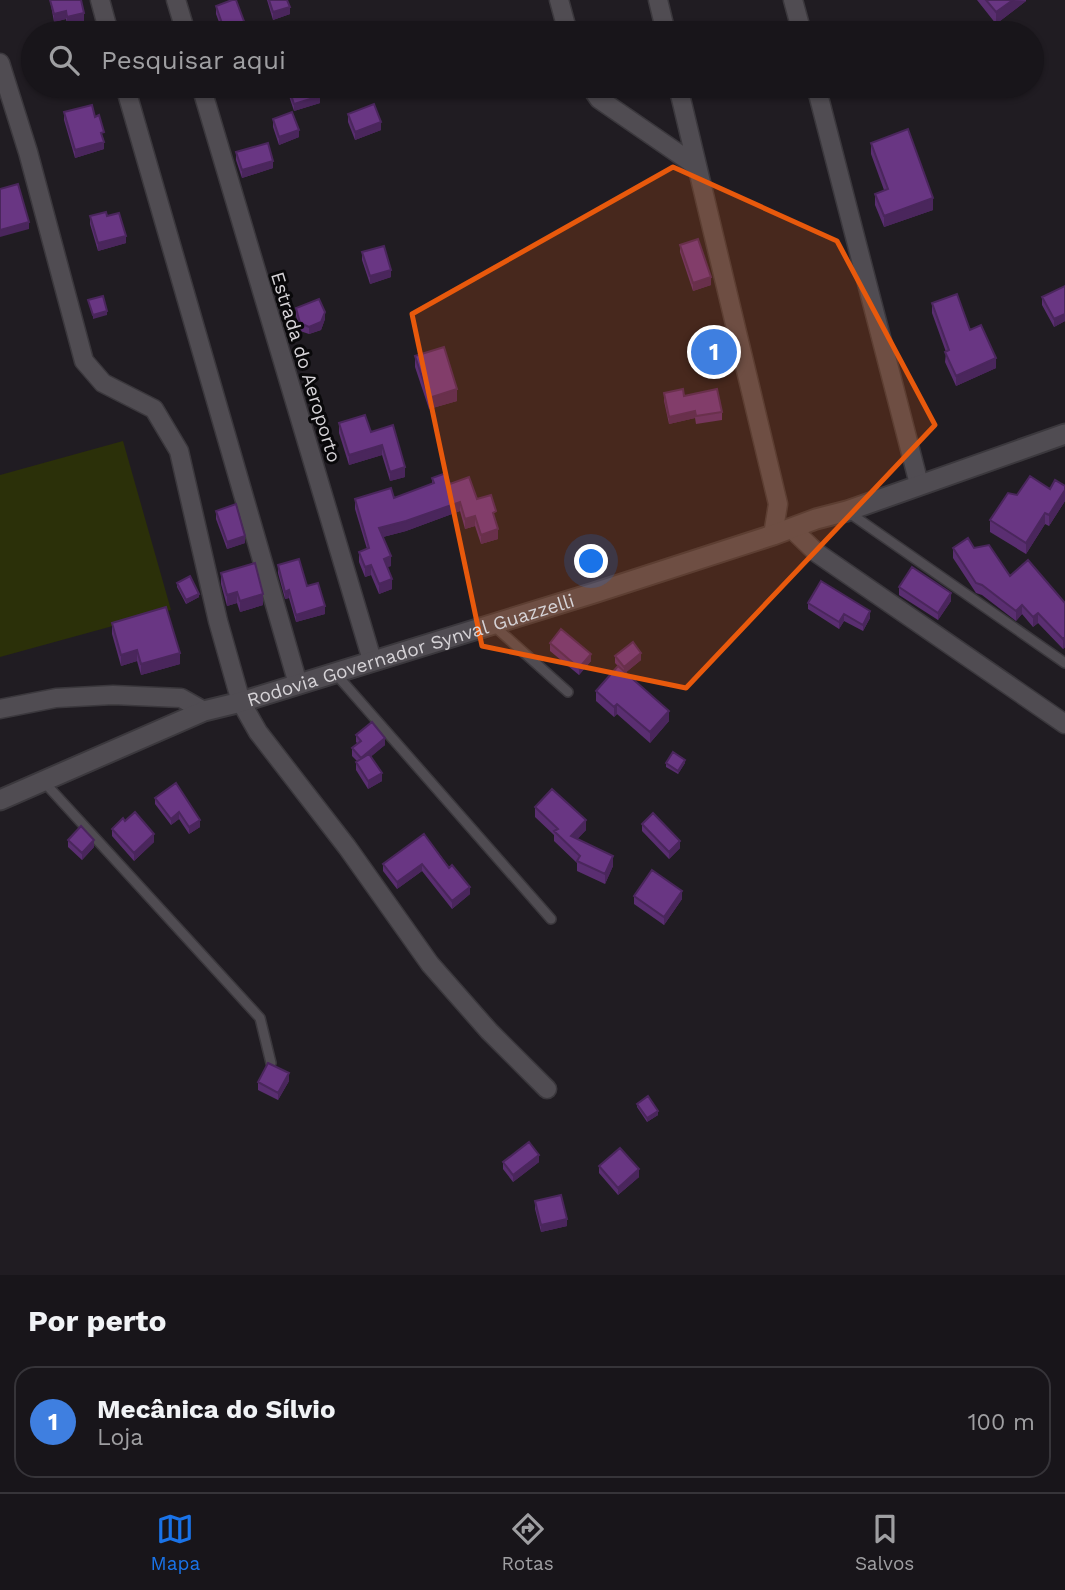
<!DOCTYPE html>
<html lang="pt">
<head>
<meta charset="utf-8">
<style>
	:root { --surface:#18151a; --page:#252227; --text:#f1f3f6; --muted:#9f9fa2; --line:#363439; --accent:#1a73e8 }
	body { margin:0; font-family:"Work Sans",sans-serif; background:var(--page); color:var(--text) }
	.you { position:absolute; left:592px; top:562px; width:24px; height:24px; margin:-18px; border:5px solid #fff; border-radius:50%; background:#1a73e8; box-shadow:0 0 0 10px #1a73e833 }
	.badge { display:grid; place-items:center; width:46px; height:46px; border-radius:50%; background:var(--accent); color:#fff; font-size:23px; font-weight:700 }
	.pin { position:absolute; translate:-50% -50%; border:4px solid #fff; box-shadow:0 2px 7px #0006 }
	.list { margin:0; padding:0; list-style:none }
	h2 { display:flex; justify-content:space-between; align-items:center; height:91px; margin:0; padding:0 28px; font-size:30px }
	h2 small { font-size:23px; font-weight:400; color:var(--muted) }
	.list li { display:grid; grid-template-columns:46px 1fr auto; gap:21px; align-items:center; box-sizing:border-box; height:112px; margin:0 14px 14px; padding:0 14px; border:2px solid var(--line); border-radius:21px }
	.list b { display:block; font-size:26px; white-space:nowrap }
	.list p { margin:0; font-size:23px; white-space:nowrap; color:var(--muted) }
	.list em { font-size:23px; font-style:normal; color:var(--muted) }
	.icon { flex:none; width:38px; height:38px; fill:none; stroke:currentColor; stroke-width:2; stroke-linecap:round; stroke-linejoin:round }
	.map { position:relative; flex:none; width:1065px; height:1275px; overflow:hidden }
	.search { position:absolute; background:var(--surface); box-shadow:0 2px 5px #0004; left:21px; right:21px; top:21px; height:77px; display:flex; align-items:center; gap:18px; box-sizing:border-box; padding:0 24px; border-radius:38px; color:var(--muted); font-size:26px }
	.sheet { height:217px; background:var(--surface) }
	nav { display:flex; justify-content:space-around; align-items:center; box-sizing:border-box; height:98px; border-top:2px solid var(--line); background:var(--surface); font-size:19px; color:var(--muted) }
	nav a { display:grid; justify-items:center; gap:4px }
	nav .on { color:var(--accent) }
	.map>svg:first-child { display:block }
</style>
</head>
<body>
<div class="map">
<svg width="1065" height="1275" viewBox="0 0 1065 1275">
	<rect width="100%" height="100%" fill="#201c22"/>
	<path fill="#2b3009" d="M123 441 171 610 0 657V475Z"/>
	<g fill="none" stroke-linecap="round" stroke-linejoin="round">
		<g stroke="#3b383d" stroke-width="12">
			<path id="service" d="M848 512 1065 663
				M493 625 568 692
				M335 673 551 919
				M44 782 260 1018 271 1063"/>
		</g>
		<g stroke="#3b383d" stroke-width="21">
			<path id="minor" d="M100 0 109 33
				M176 0 186 33
				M559 0 568 33
				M658 0 666 33
				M793 0 802 33
				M0 63 28 152 84 361 103 383 154 409 179 451 218 621 241 702 258 732 347 847 430 964 489 1031 547 1089
				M125 86 298 684
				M201 86 372 660
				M590 86 599 99 695 165
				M678 86 778 504 773 535
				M816 86 919 484
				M792 529 817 553 1065 724
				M0 709 56 698 113 695 181 698 204 711"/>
		</g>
		<g stroke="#3b383d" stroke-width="23">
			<g id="secondary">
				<path id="s1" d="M0 800 204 711 241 702 594 593 773 535 816 519 847 511 1065 434"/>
			</g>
		</g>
		<use href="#service" stroke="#504c52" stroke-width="9"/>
		<use href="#minor" stroke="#504c52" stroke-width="18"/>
		<use href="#secondary" stroke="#504c52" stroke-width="19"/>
	</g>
	<path fill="#5a2e71" d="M50 0H81L84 21 67 25 66 19 54 22Z
		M267 0H287L290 14 273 20Z
		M977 0H1026V1L996 24Z
		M216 6 245 31 240 33H223L216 14Z
		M223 86H264L226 97Z
		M288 86 320 103 294 111 288 93Z
		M64 112 95 117 104 140H103L104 149 75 158 64 120Z
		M348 114 381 130 355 140 348 122Z
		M273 119 299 137 279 145 273 127Z
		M871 143 933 210 884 227 875 205V194L884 190 871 154Z
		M236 152 273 168 242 178 236 160Z
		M90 216H107L126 243 98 251 90 224Z
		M680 245 711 285 693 291 680 252Z
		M362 252 391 277 370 284 362 260Z
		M1065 286V321L1054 327 1042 305V297Z
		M932 303 970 330 996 368 956 386 945 362 946 352 932 313Z
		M296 308 325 319 321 330 309 334 300 331 296 316Z
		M415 356 457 401 429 409 415 367Z
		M664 393 684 396 722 412V420L696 424 695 418 669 424 664 401Z
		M339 423 371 432 405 477 390 481 382 455 349 465 339 433Z
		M432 478 450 484 477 499 496 521 498 539 481 544 475 526 465 529 460 511 406 531 383 537 391 566 387 567 392 589 379 594 371 575 365 577 359 562V552L367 549 355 509V499L394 498 432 484Z
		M1065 486V501L1049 526 1045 524 1026 554 990 532V520L1050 489Z
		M216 511 245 543 227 549 216 519Z
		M953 548 1065 603V647L1063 649 1038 623 1033 627 1022 614 1016 621 982 595 976 593 953 558Z
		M278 565 307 586 325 614 296 622 289 598 285 599 278 573Z
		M221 573 263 605 240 612 237 603 227 606 221 584Z
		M177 583 199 597 186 604 177 587Z
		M899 587 951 601 938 620 899 595Z
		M808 603 870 618 863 631 844 621 839 629 808 609Z
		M112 623 180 664 141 675 137 661 121 666 112 634Z
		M550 643 591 661 579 675 550 651Z
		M615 656 641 660 625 673 669 721 650 743 617 714 614 717 596 701V691L618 666 615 663Z
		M356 735 385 745 371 756 382 781 368 789 356 770V762L357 761 352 756V748L358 744 356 742Z
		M666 763H685L678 774 666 767Z
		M155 798 200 827 189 834 179 819 171 825 155 804Z
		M535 807 586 830 577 839 613 866 605 884 577 871V863L554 841V835L535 817Z
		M125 821 154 842 134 861 112 836V829Z
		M642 824 680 848 669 859 642 831Z
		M424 834 470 894 452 909 422 871 397 889 383 871V864Z
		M68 840 94 847 82 860 68 847Z
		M634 896 682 899 664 925 634 904Z
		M289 1081 278 1100 258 1090V1082Z
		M637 1104 658 1115 647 1122 637 1107Z
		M503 1162H539L513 1182 503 1169Z
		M599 1166 639 1177 618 1195 599 1173Z
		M535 1201 567 1226 541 1232 535 1209Z"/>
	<path fill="#4a265c" d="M1013 0 1026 1 996 24V12Z
		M290 7V14L273 20V12Z
		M66 11V19L54 22V14Z
		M84 13V21L67 25V17Z
		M245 24V31L240 33H225V32Z
		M226 86H264L226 97Z
		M320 96V103L294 111V104Z
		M381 122V130L355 140V132Z
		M299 130V137L279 145V137Z
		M104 142V149L75 158V150Z
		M273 161V168L242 178V170Z
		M933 198V210L884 227V216Z
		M29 222V229L0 237V230Z
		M126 236V243L98 251V243Z
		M391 270V277L370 284V276Z
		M711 277V285L693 291V283Z
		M107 311V315L93 319V315Z
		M325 312V319L321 330 309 334V327Z
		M1065 314V321L1054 327V319Z
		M996 358V368L956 386V376Z
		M457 389V401L429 409V398Z
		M695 411V418L669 424V417Z
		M382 445V455L349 465V455Z
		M405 467V477L390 481V472Z
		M1065 490V501L1049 526V515Z
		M460 502V511L406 531 379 538V528Z
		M1045 513V524L1026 554V543Z
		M475 516V526L465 529V519Z
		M498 529V539L481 544V535Z
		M245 536V543L227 549V542Z
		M391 556V566L384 568V559Z
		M371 565V575L365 577V567Z
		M392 579V589L379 594V584Z
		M289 590V598L285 599V592Z
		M237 592V603L227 606V595Z
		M951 593V601L938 620V613Z
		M199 594V597L186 604V600Z
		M263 594V605L240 612V601Z
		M1022 605V614L1016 621V611Z
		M325 606V614L296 622V615Z
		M870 611V618L863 631V625Z
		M1038 613V623L1033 627V617Z
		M844 614V621L839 629V622Z
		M1065 637V647L1063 649V639Z
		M137 650V661L121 666V655Z
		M180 653V664L141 675V664Z
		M641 653V660L624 674V667Z
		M591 654V661L579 675V668Z
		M617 704V714L614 717V707Z
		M669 711V721L650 743V732Z
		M385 738V745L361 765V758Z
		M685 760V763L678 774V771Z
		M382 773V781L368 789V781Z
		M179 812V819L171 825V819Z
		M200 820V827L189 834V827Z
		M586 820V830L571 846V836Z
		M154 834V842L134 861V853Z
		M94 840V847L82 860V853Z
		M680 841V848L669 859V852Z
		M613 856V866L605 884V874Z
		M422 864V871L397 889V882Z
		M470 887V894L452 909V901Z
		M682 891V899L664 925V917Z
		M289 1073V1081L278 1100V1093Z
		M658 1111V1115L647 1122V1118Z
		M539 1155V1162L513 1182V1175Z
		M639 1169V1177L618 1195V1188Z
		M567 1219V1226L541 1232V1225Z"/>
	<path fill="#693683" stroke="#4a265c" stroke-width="2" d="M50 0H81L84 13 67 17 66 11 54 14Z
		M232 0H236L245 24 225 32 216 6Z
		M269 0H287L290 7 273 12Z
		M986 0H1013L996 12Z
		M309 25 312 33H295L294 30Z
		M288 86H317L320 96 294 104Z
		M374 104 381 122 355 132 348 114Z
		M92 105 95 117 99 115 104 132 101 133 104 142 75 150 64 112Z
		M292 112 299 130 279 137 273 119Z
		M908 129 933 198 884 216 875 194 888 189 871 143Z
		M268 143 273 161 242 170 236 152Z
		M18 184 29 222 0 230V189Z
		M106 212 107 216 119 213 126 236 98 243 90 216Z
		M698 239 711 277 693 283 680 245Z
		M384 246 391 270 370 276 362 252Z
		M1065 286V314L1054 319 1042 297Z
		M957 294 970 330 981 325 996 358 956 376 945 352 949 350 932 303Z
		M103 296 107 311 93 315 88 300Z
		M319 299 325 312 321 322 309 327 300 323 296 308Z
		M444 347 457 389 429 398 415 356Z
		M683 389 684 396 717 389 722 412 696 416 695 411 669 417 664 393Z
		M365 415 371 432 393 425 405 467 390 472 382 445 349 455 339 423Z
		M446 473 450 484 469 477 477 499 491 495 496 511 493 513 498 529 481 535 475 516 465 519 460 502 406 521 379 528 391 556 384 559 392 579 379 584 371 565 365 567 359 552 369 548 355 499 391 488 394 498 434 483 432 478Z
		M1030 476 1050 489 1055 480 1065 486V490L1049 515 1045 513 1026 543 990 520 1008 493 1017 495Z
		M236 504 245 536 227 542 216 511Z
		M968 538 974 548 989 545 1010 576 1028 560 1065 603V637L1063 639 1038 613 1033 617 1022 605 1016 611 982 585 976 583 953 548Z
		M299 559 307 586 318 583 325 606 296 615 289 590 285 592 278 565Z
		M255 563 263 594 240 601 237 592 227 595 221 573Z
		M912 567 951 593 938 613 899 587Z
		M190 576 199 594 186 600 177 583Z
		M821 581 870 611 863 625 844 614 839 622 808 603Z
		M166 607 180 653 141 664 137 650 121 655 112 623Z
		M561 629 591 654 579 668 550 643Z
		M633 642 641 653 624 667 615 656Z
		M618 666 669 711 650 732 617 704 614 707 596 691Z
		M372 722 385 738 361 758 352 748 361 741 356 735Z
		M673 752 685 760 678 771 666 763Z
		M369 754 382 773 368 781 356 762Z
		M176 783 200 820 189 827 179 812 171 819 155 798Z
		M552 789 586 820 571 836 613 856 605 874 577 861 580 856 554 831 558 829 535 807Z
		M135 812 154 834 134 853 112 829 123 818 125 821Z
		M653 813 680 841 669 852 642 824Z
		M81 826 94 840 82 853 68 840Z
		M424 834 449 868 452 865 470 887 452 901 422 864 397 882 383 864Z
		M652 870 682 891 664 917 634 896Z
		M268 1063 289 1073 278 1093 258 1082Z
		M648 1096 658 1111 647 1118 637 1104Z
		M529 1142 539 1155 513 1175 503 1162Z
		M620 1148 639 1169 618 1188 599 1166Z
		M561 1195 567 1219 541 1225 535 1201Z"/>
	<path fill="#e8590c" fill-opacity="0.2" stroke="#e8590c" stroke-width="5" stroke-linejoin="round" d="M673 167 837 241 935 425 686 688 482 646 412 314Z"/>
	<g text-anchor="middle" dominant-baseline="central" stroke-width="6" stroke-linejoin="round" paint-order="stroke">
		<g font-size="19" fill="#d6d3d7" stroke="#09080a">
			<text transform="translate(306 367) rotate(73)">Estrada do Aeroporto</text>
			<text stroke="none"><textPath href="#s1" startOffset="438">Rodovia Governador Synval Guazzelli</textPath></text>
		</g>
	</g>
</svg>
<div class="you"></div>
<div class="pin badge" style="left:714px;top:352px;background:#3f7fe0">1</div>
<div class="search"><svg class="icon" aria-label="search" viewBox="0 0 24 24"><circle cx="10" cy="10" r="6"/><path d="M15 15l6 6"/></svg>Pesquisar aqui</div>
</div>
<section class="sheet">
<h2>Por perto<small></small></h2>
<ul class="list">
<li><span class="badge" style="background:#3f7fe0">1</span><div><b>Mecânica do Sílvio</b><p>Loja</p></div><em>100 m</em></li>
</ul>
</section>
<nav>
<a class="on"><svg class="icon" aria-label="map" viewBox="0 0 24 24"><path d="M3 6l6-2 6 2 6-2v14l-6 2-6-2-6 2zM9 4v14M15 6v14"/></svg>Mapa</a>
<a><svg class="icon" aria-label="directions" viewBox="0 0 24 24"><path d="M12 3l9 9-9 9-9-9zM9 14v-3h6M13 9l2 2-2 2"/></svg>Rotas</a>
<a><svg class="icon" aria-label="saved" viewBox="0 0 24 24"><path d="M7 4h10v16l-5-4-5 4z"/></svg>Salvos</a>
</nav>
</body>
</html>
